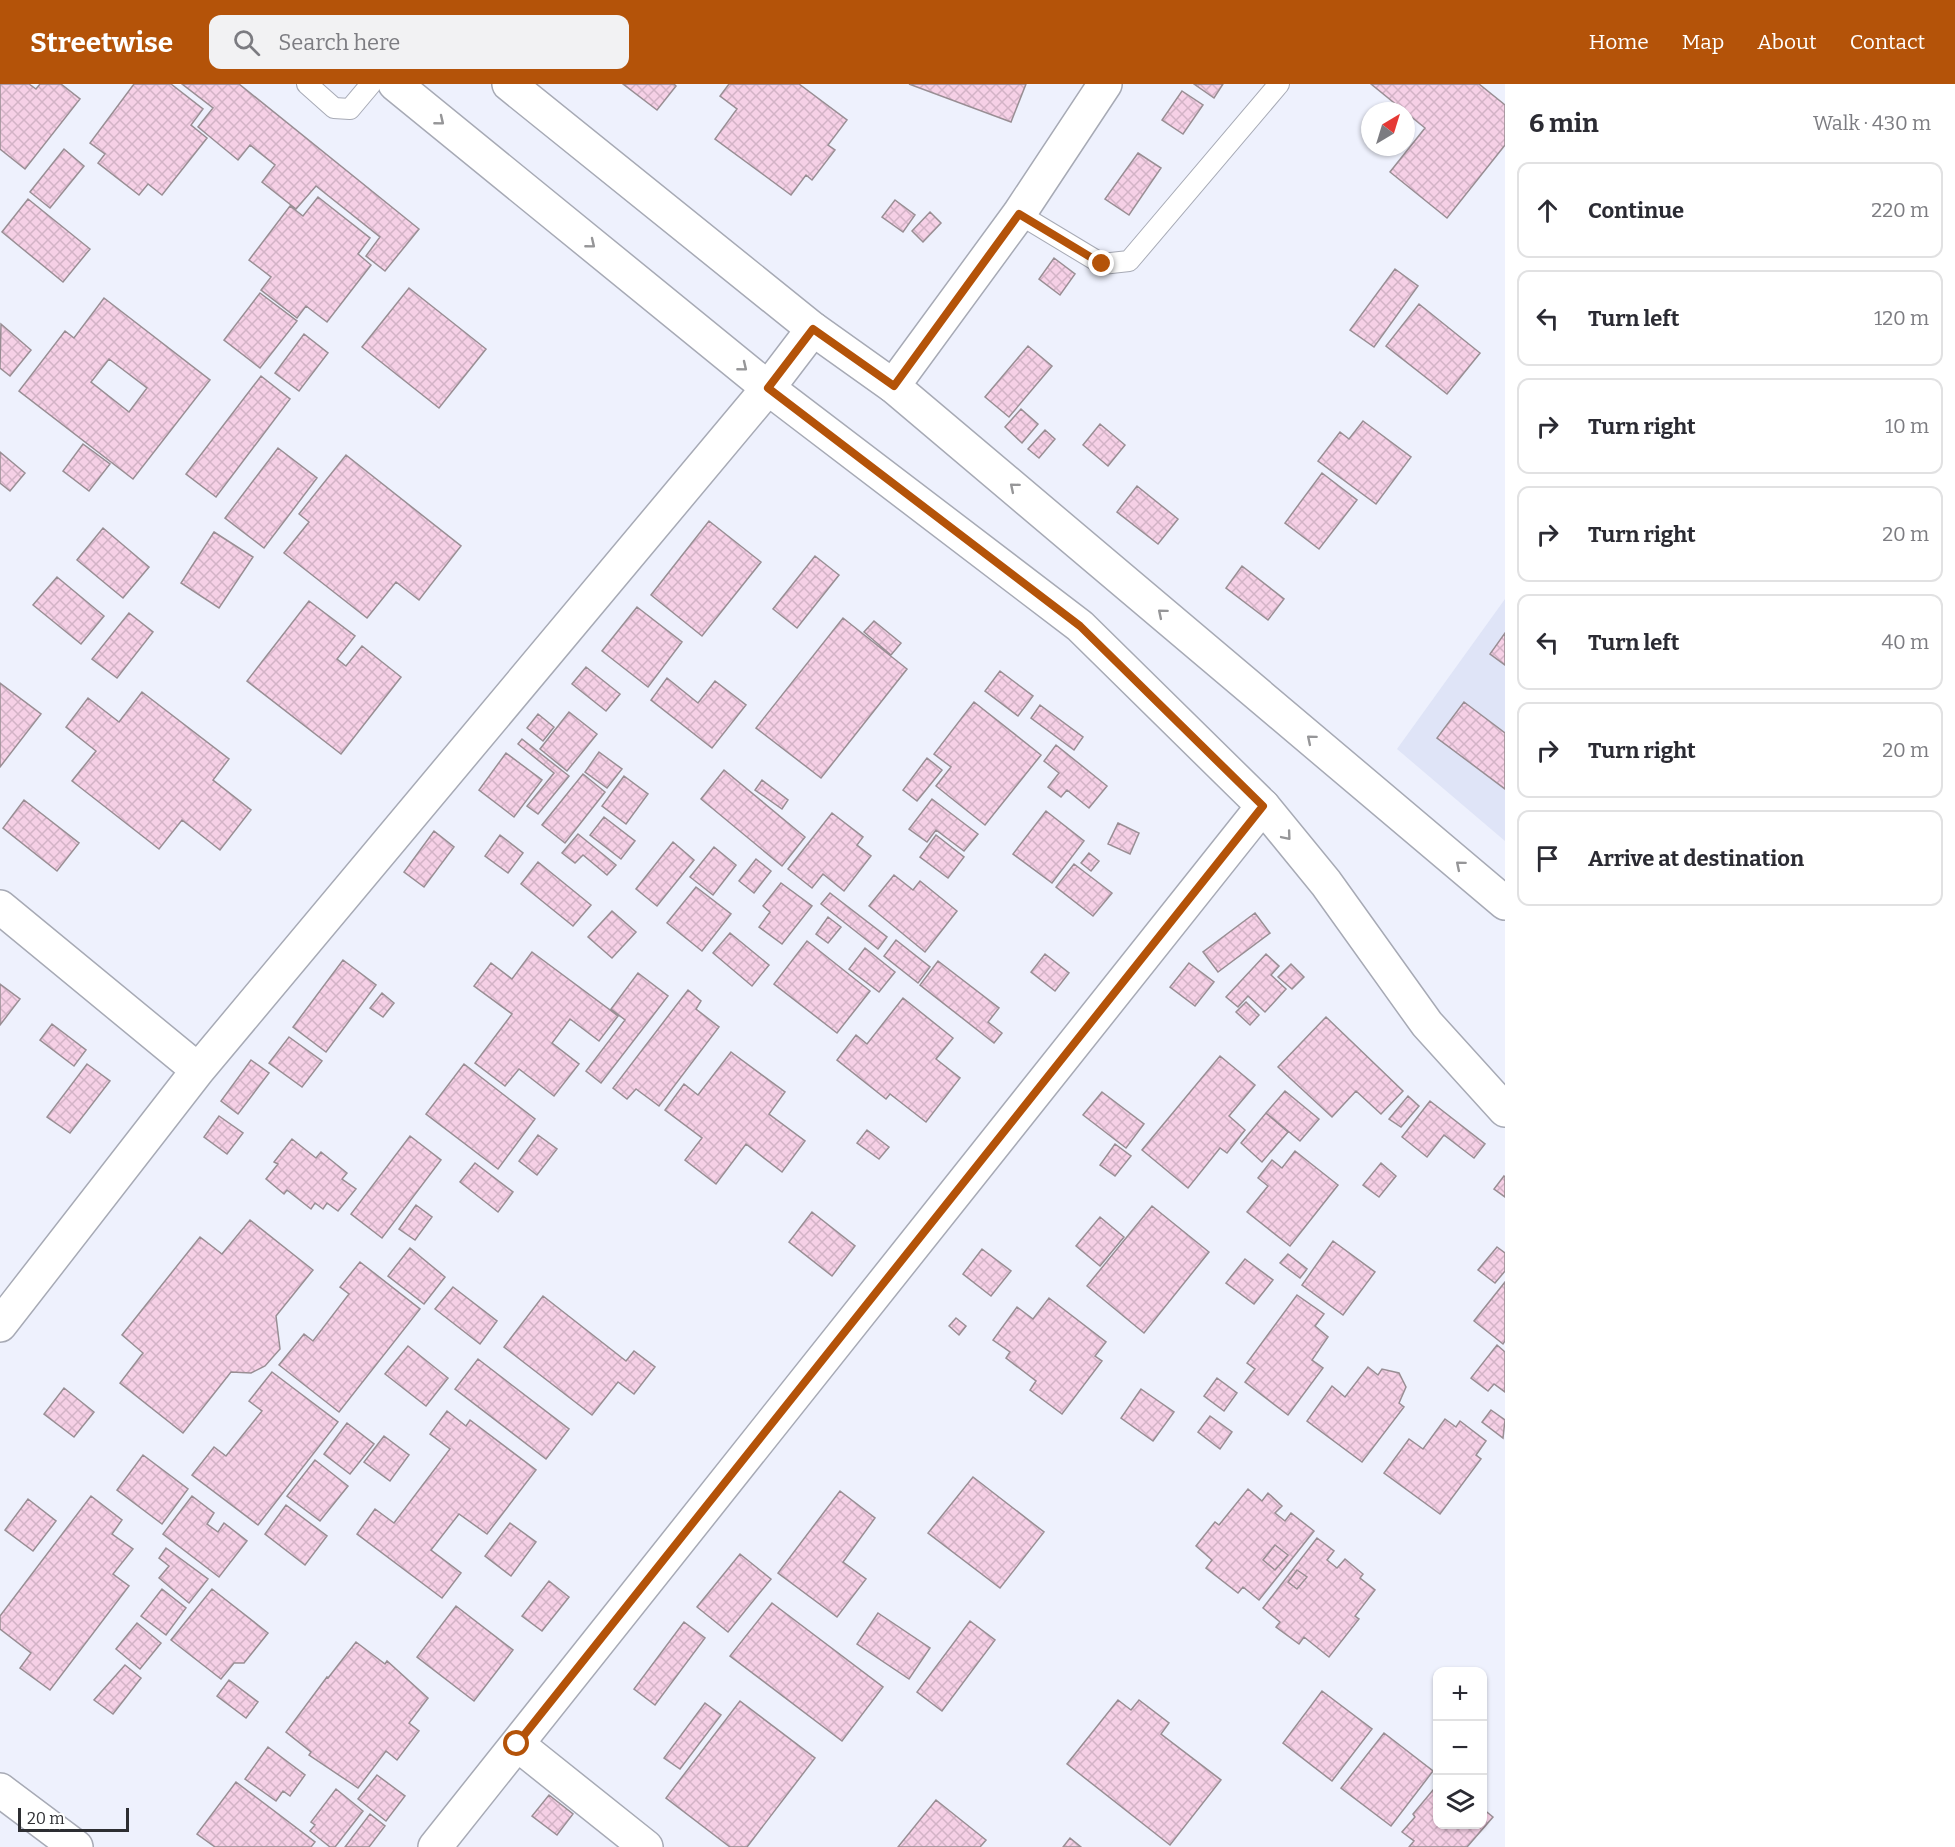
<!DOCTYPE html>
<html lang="en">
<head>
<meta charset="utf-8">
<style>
	:root { --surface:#fff; --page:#f2f2f3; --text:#2b2b33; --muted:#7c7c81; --line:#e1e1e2; --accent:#b45309 }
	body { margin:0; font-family:Bitter,serif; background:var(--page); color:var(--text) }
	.controls { position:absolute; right:18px; bottom:18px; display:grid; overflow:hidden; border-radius:12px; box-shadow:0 2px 4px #0004 }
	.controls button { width:54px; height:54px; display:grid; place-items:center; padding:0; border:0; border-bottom:2px solid var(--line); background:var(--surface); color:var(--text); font:30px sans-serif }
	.compass { position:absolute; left:1361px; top:18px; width:54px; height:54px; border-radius:50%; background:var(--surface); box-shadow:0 2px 4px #0004; rotate:38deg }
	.scale { position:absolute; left:18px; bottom:15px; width:111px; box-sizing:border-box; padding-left:6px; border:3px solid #2d2e32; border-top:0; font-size:16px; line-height:21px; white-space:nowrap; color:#2d2e32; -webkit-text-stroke:4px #fff; paint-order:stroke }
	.stop { position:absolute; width:18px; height:18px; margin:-14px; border:4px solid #b45309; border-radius:50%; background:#fff }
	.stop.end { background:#b45309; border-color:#fff; box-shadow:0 2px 6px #0008 }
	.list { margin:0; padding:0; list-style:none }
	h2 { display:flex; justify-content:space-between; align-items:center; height:78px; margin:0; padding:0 24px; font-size:26px }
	h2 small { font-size:20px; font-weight:400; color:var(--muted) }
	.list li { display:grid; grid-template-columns:39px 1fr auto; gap:18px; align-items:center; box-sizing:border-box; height:96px; margin:0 12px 12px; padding:0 12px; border:2px solid var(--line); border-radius:12px }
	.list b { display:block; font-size:22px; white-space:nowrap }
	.list em { font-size:20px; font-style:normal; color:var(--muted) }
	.icon { flex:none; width:33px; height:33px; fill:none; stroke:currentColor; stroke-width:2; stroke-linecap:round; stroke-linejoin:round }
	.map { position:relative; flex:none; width:1505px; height:1763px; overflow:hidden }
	header { display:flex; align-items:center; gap:36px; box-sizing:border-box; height:84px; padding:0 30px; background:var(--accent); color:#fff }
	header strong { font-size:28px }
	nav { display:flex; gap:33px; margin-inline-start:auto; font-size:21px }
	.search { width:420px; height:54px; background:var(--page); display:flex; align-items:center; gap:15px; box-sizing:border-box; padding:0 21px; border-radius:12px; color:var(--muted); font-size:22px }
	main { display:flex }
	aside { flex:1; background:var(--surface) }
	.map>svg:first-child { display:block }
</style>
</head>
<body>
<header>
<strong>Streetwise</strong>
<div class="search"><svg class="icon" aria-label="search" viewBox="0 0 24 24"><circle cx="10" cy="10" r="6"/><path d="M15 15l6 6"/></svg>Search here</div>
<nav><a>Home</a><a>Map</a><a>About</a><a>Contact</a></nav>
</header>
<main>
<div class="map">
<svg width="1505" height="1763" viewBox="0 0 1505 1763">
	<defs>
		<pattern id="building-cross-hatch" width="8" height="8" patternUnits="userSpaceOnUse" patternTransform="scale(1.5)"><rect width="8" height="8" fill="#f6d0e6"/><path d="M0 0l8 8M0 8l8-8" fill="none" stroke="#d3b3c6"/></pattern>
	</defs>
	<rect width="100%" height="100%" fill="#eef1fd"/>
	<path fill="#dfe4f7" d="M1505 515V757L1397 665Z"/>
	<path fill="url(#building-cross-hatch)" stroke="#998e94" stroke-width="1.5" fill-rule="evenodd" d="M0 0H29L36 5 40 0H61L80 15 25 85 0 65Z
		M134 0H171L203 25 191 41 207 54 162 111 148 100 139 111 98 79 105 70 90 59Z
		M182 0H239L419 145 385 187 366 172 380 153 316 102 296 125 262 98 275 81 250 61 238 76 198 43 213 24Z
		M623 0H674L676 2 657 26Z
		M729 0H799L847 36 828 61 835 66 812 96 806 91 791 111 715 55 737 25 720 12Z
		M909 0H1026L1011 38Z
		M1194 0H1223L1214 14Z
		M1371 0H1479L1505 21V61L1447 134 1390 88 1425 44Z
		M1182 7 1203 21 1183 50 1162 36Z
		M64 65 84 82 50 124 30 108Z
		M1138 69 1161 84 1129 131 1105 115Z
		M318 113 370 154 358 170 371 181 327 238 306 222 297 234 261 206 271 193 249 176 290 122 303 132Z
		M28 115 90 165 63 198 2 148Z
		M895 116 915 131 903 148 882 133Z
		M930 128 941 139 923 158 912 147Z
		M1054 174 1075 190 1060 211 1039 195Z
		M1395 185 1418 202 1374 263 1350 246Z
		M409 204 486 265 439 324 362 263Z
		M260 209 297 237 260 284 224 256Z
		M104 214 210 296 133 395 19 307 65 247 74 254ZM109 275 147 304 129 328 91 298Z
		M1419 220 1480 269 1447 310 1386 262Z
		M1 240 31 266 10 292 0 284Z
		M304 250 328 269 299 307 275 289Z
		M1028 262 1052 282 1009 333 985 313Z
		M261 292 290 315 216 413 186 390Z
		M1021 325 1038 340 1022 359 1005 343Z
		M1363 337 1411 373 1376 420 1318 377 1340 348 1349 355Z
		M1100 340 1125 361 1108 382 1083 361Z
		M1045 346 1055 355 1039 374 1028 365Z
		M83 360 110 380 89 407 63 387Z
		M278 364 317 394 264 464 225 434Z
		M0 368 25 389 10 407 0 399Z
		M346 371 461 462 419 516 396 498 367 534 284 469 309 438 299 430Z
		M1322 389 1357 416 1319 465 1285 439Z
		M1137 402 1178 435 1158 460 1117 428Z
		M709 437 761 478 702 552 651 511Z
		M103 444 149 483 123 514 77 476Z
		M214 448 253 473 219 524 181 499Z
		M815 472 839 491 797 544 773 525Z
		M1242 482 1284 515 1268 536 1226 504Z
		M57 493 104 532 81 560 33 521Z
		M309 517 355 552 337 575 346 582 362 562 401 593 341 670 247 597Z
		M637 523 682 558 648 603 602 567Z
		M129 529 153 548 117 594 92 575Z
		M843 534 907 585 821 694 756 644Z
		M874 537 901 559 891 571 864 548Z
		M1505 549V581L1490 570Z
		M586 583 620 610 606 627 572 600Z
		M1000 587 1033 612 1018 632 985 607Z
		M667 594 698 619 715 597 746 621 712 664 651 616Z
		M0 599 41 630 0 683Z
		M142 608 229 675 213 696 251 726 220 766 182 736 159 765 72 697 96 667 66 643 88 614 119 638Z
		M974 618 1041 671 985 741 936 702 951 683 934 670Z
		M1464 618 1505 649V705L1437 654Z
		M1040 621 1083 653 1074 666 1031 634Z
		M569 628 597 650 567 687 540 665Z
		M538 630 554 643 543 657 527 644Z
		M522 655 569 692 538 730 527 722 554 689 518 660Z
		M1056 661 1107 702 1089 724 1067 706 1061 713 1048 703 1059 689 1044 677Z
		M599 668 622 685 607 704 585 688Z
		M506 669 542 696 514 733 479 706Z
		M927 674 942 686 917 717 903 706Z
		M724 686 805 753 782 782 701 715Z
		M583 690 605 708 565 759 542 741Z
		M624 692 648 710 626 740 602 722Z
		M762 696 788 716 782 725 755 706Z
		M932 715 978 750 964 767 936 746 927 758 909 745Z
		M24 716 79 759 57 787 3 744Z
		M1046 727 1084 757 1052 799 1013 770Z
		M832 729 863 753 857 761 871 772 844 807 823 790 812 804 788 785Z
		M604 733 635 757 621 775 590 751Z
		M1118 739 1139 749 1130 770 1108 760Z
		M434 747 454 763 424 803 404 788Z
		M578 750 616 781 607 791 583 771 575 779 562 769Z
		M500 751 523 769 508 789 485 772Z
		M936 751 964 773 948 794 920 773Z
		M673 758 694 776 657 822 636 805Z
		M714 763 736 781 713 811 690 793Z
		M1089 769 1099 777 1091 787 1081 779Z
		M756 775 771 787 754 809 739 797Z
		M538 778 591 821 573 842 521 800Z
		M1074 780 1112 809 1093 832 1056 803Z
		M894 791 913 806 920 797 957 827 925 868 869 822Z
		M781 799 812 822 782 860 759 843 770 828 763 822Z
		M696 803 731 830 702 867 667 839Z
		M830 809 887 853 878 865 821 820Z
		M612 827 636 848 612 874 588 853Z
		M1255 829 1270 849 1218 888 1203 868Z
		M828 833 841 843 828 859 816 850Z
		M730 849 769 881 752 902 713 869Z
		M896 856 930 883 918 899 884 872Z
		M807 857 870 907 837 949 774 900Z
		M865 864 895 888 879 908 849 885Z
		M532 868 618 932 599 957 570 935 552 959 579 980 554 1012 519 985 505 1002 475 979 512 930 474 902 491 879 512 895Z
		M1045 870 1069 889 1055 907 1031 888Z
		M1266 870 1279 882 1271 891 1286 905 1265 928 1248 912 1238 923 1226 913Z
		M343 876 376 901 326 968 293 943Z
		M938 877 999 924 988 938 1002 949 994 959 920 901Z
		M1189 879 1214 898 1195 922 1170 903Z
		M1291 880 1304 893 1292 905 1278 893Z
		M638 889 668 912 601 999 586 987 625 936 611 925Z
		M0 900 20 915 0 941Z
		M688 906 701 917 696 925 719 943 659 1022 636 1005 627 1015 613 1004Z
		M382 909 394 919 383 933 370 924Z
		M903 914 953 954 936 975 960 994 926 1038 890 1010 886 1015 837 976 856 951 867 960Z
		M1246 918 1259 931 1250 941 1236 928Z
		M1326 933 1403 1007 1381 1030 1356 1007 1332 1033 1278 983Z
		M52 940 86 966 74 982 40 956Z
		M289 953 322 977 302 1003 269 979Z
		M731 968 785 1008 769 1030 805 1057 782 1088 746 1060 716 1100 685 1076 702 1054 665 1026 684 1000 698 1011Z
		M1220 972 1255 1001 1229 1032 1245 1046 1227 1069 1220 1064 1188 1104 1142 1066Z
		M251 976 269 989 238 1030 221 1017Z
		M87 980 110 997 70 1049 47 1033Z
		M464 980 535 1035 498 1085 426 1030Z
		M1285 1007 1319 1035 1300 1057 1266 1029Z
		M1102 1008 1144 1040 1126 1064 1083 1031Z
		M1408 1012 1419 1022 1401 1043 1389 1035Z
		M1430 1017 1485 1060 1474 1074 1444 1051 1427 1073 1402 1053Z
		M1266 1029 1288 1048 1262 1078 1241 1059Z
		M219 1032 243 1049 227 1070 204 1053Z
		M867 1046 889 1063 879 1075 857 1059Z
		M538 1051 557 1065 537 1091 519 1077Z
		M410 1052 441 1076 382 1154 351 1130Z
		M292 1055 316 1074 321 1068 347 1089 342 1095 356 1105 338 1127 327 1119 323 1125 315 1119 311 1125 287 1106 284 1110 266 1095 278 1080 274 1078Z
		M1115 1060 1131 1072 1115 1092 1100 1081Z
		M1295 1067 1338 1101 1290 1162 1247 1128 1268 1102 1258 1094 1272 1076 1282 1084Z
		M475 1079 513 1108 498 1128 460 1098Z
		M1381 1079 1396 1092 1379 1113 1363 1101Z
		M1504 1092 1505 1093V1113L1494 1105Z
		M416 1121 432 1133 415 1156 399 1145Z
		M1152 1122 1209 1168 1144 1249 1087 1202Z
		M812 1128 855 1162 832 1192 789 1158Z
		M1100 1133 1124 1153 1100 1182 1076 1162Z
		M250 1136 313 1186 276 1232 280 1265 265 1282 251 1289 231 1288 183 1349 120 1299 143 1269 122 1251 200 1153 222 1170Z
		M1333 1157 1375 1188 1343 1231 1302 1201Z
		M1497 1163 1505 1169V1187L1495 1199 1478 1186Z
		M410 1164 445 1193 424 1220 388 1192Z
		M982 1165 1011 1187 991 1212 963 1190Z
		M1288 1170 1307 1185 1300 1194 1280 1179Z
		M1245 1175 1273 1196 1254 1220 1226 1199Z
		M360 1178 420 1225 339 1328 279 1281 304 1250 313 1257 349 1210 340 1203Z
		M1505 1198V1257L1503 1260 1474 1237Z
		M453 1203 497 1237 480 1260 435 1225Z
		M1297 1211 1324 1230 1315 1242 1328 1253 1312 1276 1323 1284 1288 1331 1245 1298 1255 1285 1247 1279Z
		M543 1212 626 1277 634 1267 655 1283 634 1310 618 1298 592 1331 504 1263Z
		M1049 1214 1106 1258 1095 1272 1102 1277 1062 1330 1030 1306 1036 1297 1006 1274 1010 1268 993 1256 1017 1223 1033 1235Z
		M956 1234 966 1242 959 1251 949 1242Z
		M1497 1261 1505 1268V1308L1494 1300 1488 1307 1471 1294Z
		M408 1262 448 1294 426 1322 385 1290Z
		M478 1275 569 1345 546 1375 455 1305Z
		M1368 1283 1378 1291 1382 1285 1399 1289 1406 1303 1399 1319 1404 1323 1362 1378 1307 1337 1332 1302 1345 1313Z
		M272 1288 338 1338 258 1441 192 1391 214 1363 226 1372 262 1327 249 1317Z
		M1217 1294 1237 1309 1224 1327 1204 1312Z
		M64 1304 94 1328 74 1353 44 1330Z
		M1141 1305 1174 1328 1153 1357 1121 1334Z
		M1491 1326 1505 1336 1503 1354 1482 1338Z
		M447 1327 466 1342 470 1336 536 1386 487 1450 459 1430 431 1466 461 1489 442 1514 357 1450 375 1425 394 1439 450 1365 430 1350Z
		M1210 1332 1232 1348 1220 1365 1198 1348Z
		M1445 1335 1456 1343 1460 1337 1486 1357 1476 1371 1481 1375 1440 1430 1384 1389 1409 1355 1423 1365Z
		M347 1339 374 1360 350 1390 324 1370Z
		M384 1352 409 1371 390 1397 364 1378Z
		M143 1371 188 1405 162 1440 117 1406Z
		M315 1376 348 1402 320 1437 287 1412Z
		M973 1393 1044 1448 1000 1504 928 1449Z
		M1248 1405 1262 1417 1268 1409 1282 1422 1275 1429 1285 1437 1291 1429 1314 1447 1259 1516 1243 1503 1238 1509 1206 1484 1212 1476 1196 1462 1215 1438 1219 1441ZM1275 1461 1288 1471 1275 1486 1263 1476Z
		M840 1407 875 1434 843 1478 866 1495 837 1533 778 1489Z
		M91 1412 122 1436 112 1450 133 1465 113 1490 129 1502 50 1606 20 1584 31 1569 0 1545V1532Z
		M192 1412 214 1429 207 1440 218 1448 224 1439 247 1457 219 1493 163 1450Z
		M28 1415 56 1437 33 1467 5 1446Z
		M286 1421 327 1452 305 1481 265 1450Z
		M510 1439 536 1458 511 1492 485 1472Z
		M1317 1454 1334 1467 1327 1476 1337 1484 1345 1475 1363 1490 1360 1494 1375 1506 1355 1532 1359 1535 1329 1573 1304 1553 1299 1560 1276 1543 1280 1538 1263 1524ZM1297 1486 1307 1493 1297 1505 1288 1498Z
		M1275 1461 1288 1471 1275 1486 1263 1476Z
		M166 1464 208 1495 189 1519 159 1494 169 1482 159 1474Z
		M740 1470 771 1495 728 1548 697 1523Z
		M1297 1486 1307 1493 1297 1505 1288 1498Z
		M549 1497 569 1513 542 1547 522 1532Z
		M162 1505 186 1524 166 1551 141 1532Z
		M212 1505 268 1549 244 1579H234L221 1595 171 1556Z
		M772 1519 883 1603 842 1657 730 1572Z
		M456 1522 513 1566 474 1617 417 1573Z
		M878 1529 930 1564 909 1595 857 1560Z
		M970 1537 995 1556 942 1627 917 1608Z
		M684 1538 705 1554 655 1621 634 1605Z
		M137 1539 161 1559 140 1585 116 1565Z
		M356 1558 385 1580 387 1577 428 1614 409 1639 419 1647 397 1676 386 1667 358 1704 309 1671 311 1668 286 1648 327 1593 328 1594Z
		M125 1581 141 1594 113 1630 94 1616Z
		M229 1596 258 1618 246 1634 217 1612Z
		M1322 1607 1372 1645 1332 1697 1283 1659Z
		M1118 1616 1131 1626 1139 1616 1169 1639 1161 1650 1221 1696 1170 1761 1067 1680Z
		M740 1617 815 1674 747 1763H730L666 1714Z
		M705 1619 721 1631 680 1685 664 1674Z
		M1384 1649 1433 1687 1391 1742 1341 1704Z
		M268 1663 305 1691 290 1712 283 1707 276 1717 245 1695Z
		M377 1691 405 1712 386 1737 358 1715Z
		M236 1698 315 1758 311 1763H215L197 1750Z
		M1438 1700V1740H1482V1724L1493 1733 1467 1763H1409L1414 1757 1402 1748 1415 1733 1413 1730Z
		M336 1705 363 1727 335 1763H330L310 1747 315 1741 311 1738Z
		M549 1711 573 1730 557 1751 532 1732Z
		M936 1716 986 1756 980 1763H898Z
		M370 1730 385 1742 369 1763H345Z
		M1070 1754 1081 1763H1063Z"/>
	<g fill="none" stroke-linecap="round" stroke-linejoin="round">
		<g stroke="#a7aab5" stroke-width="22">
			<path id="lane" d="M307 0 334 24 350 25 371 0
				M1019 130 1102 180 1129 177 1279 0"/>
		</g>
		<g stroke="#a7aab5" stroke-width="36">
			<path id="street" d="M893 302 1019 130 1105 0
				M0 823 198 986
				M0 1241 198 986 768 304 813 245
				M517 1660 646 1763
				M0 1706 76 1763
				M435 1763 1263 722"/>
		</g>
		<g stroke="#a7aab5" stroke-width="36">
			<path id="secondary" d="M395 0 768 304 1080 542 1263 722 1326 799 1427 940 1505 1026
				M509 0 813 245 893 302 1505 819"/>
		</g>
		<use href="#lane" stroke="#fff" stroke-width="20"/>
		<use href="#street" stroke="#fff" stroke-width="33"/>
		<use href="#secondary" stroke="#fff" stroke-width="33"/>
	</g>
	<defs><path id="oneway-chevron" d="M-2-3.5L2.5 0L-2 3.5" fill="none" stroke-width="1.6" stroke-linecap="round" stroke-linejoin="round" transform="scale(1.5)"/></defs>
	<g stroke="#969698">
		<use href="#oneway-chevron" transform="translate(440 37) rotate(39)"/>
		<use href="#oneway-chevron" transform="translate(591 160) rotate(39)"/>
		<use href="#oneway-chevron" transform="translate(743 283) rotate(39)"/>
		<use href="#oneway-chevron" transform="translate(1014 403) rotate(-140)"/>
		<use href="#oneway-chevron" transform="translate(1162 529) rotate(-140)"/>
		<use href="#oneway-chevron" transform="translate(1311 655) rotate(-140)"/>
		<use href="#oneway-chevron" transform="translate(1287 752) rotate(50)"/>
		<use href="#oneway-chevron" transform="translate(1460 781) rotate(-140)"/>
	</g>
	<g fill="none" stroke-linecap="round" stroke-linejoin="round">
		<path stroke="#b45309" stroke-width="8" d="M517 1660 1263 722 1080 542 768 304 813 245 894 302 1019 130 1102 180"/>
	</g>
</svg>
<div class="controls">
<button>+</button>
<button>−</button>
<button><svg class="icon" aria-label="layers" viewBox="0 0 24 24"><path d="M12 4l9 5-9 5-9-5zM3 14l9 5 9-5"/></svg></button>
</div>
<svg class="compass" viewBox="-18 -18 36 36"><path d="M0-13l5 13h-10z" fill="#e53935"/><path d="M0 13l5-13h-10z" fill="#7c7c81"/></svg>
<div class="scale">20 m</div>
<div class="stop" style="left:517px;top:1660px"></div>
<div class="stop end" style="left:1102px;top:180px"></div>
</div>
<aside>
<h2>6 min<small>Walk · 430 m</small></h2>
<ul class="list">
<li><svg class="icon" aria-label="ahead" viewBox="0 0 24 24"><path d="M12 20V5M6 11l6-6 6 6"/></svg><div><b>Continue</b></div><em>220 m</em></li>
<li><svg class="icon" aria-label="left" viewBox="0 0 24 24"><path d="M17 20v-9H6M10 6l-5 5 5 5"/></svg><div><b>Turn left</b></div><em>120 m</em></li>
<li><svg class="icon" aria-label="right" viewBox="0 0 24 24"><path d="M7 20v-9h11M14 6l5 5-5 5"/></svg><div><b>Turn right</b></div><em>10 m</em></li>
<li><svg class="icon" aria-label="right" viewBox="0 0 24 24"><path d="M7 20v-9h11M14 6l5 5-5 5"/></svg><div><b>Turn right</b></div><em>20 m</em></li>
<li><svg class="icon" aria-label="left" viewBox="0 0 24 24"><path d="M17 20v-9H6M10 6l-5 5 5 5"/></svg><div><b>Turn left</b></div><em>40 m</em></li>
<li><svg class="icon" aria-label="right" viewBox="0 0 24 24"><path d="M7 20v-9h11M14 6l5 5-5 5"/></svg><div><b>Turn right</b></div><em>20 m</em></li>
<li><svg class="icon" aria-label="arrive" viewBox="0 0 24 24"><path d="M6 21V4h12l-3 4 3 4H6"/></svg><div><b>Arrive at destination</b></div></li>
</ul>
</aside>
</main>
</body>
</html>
